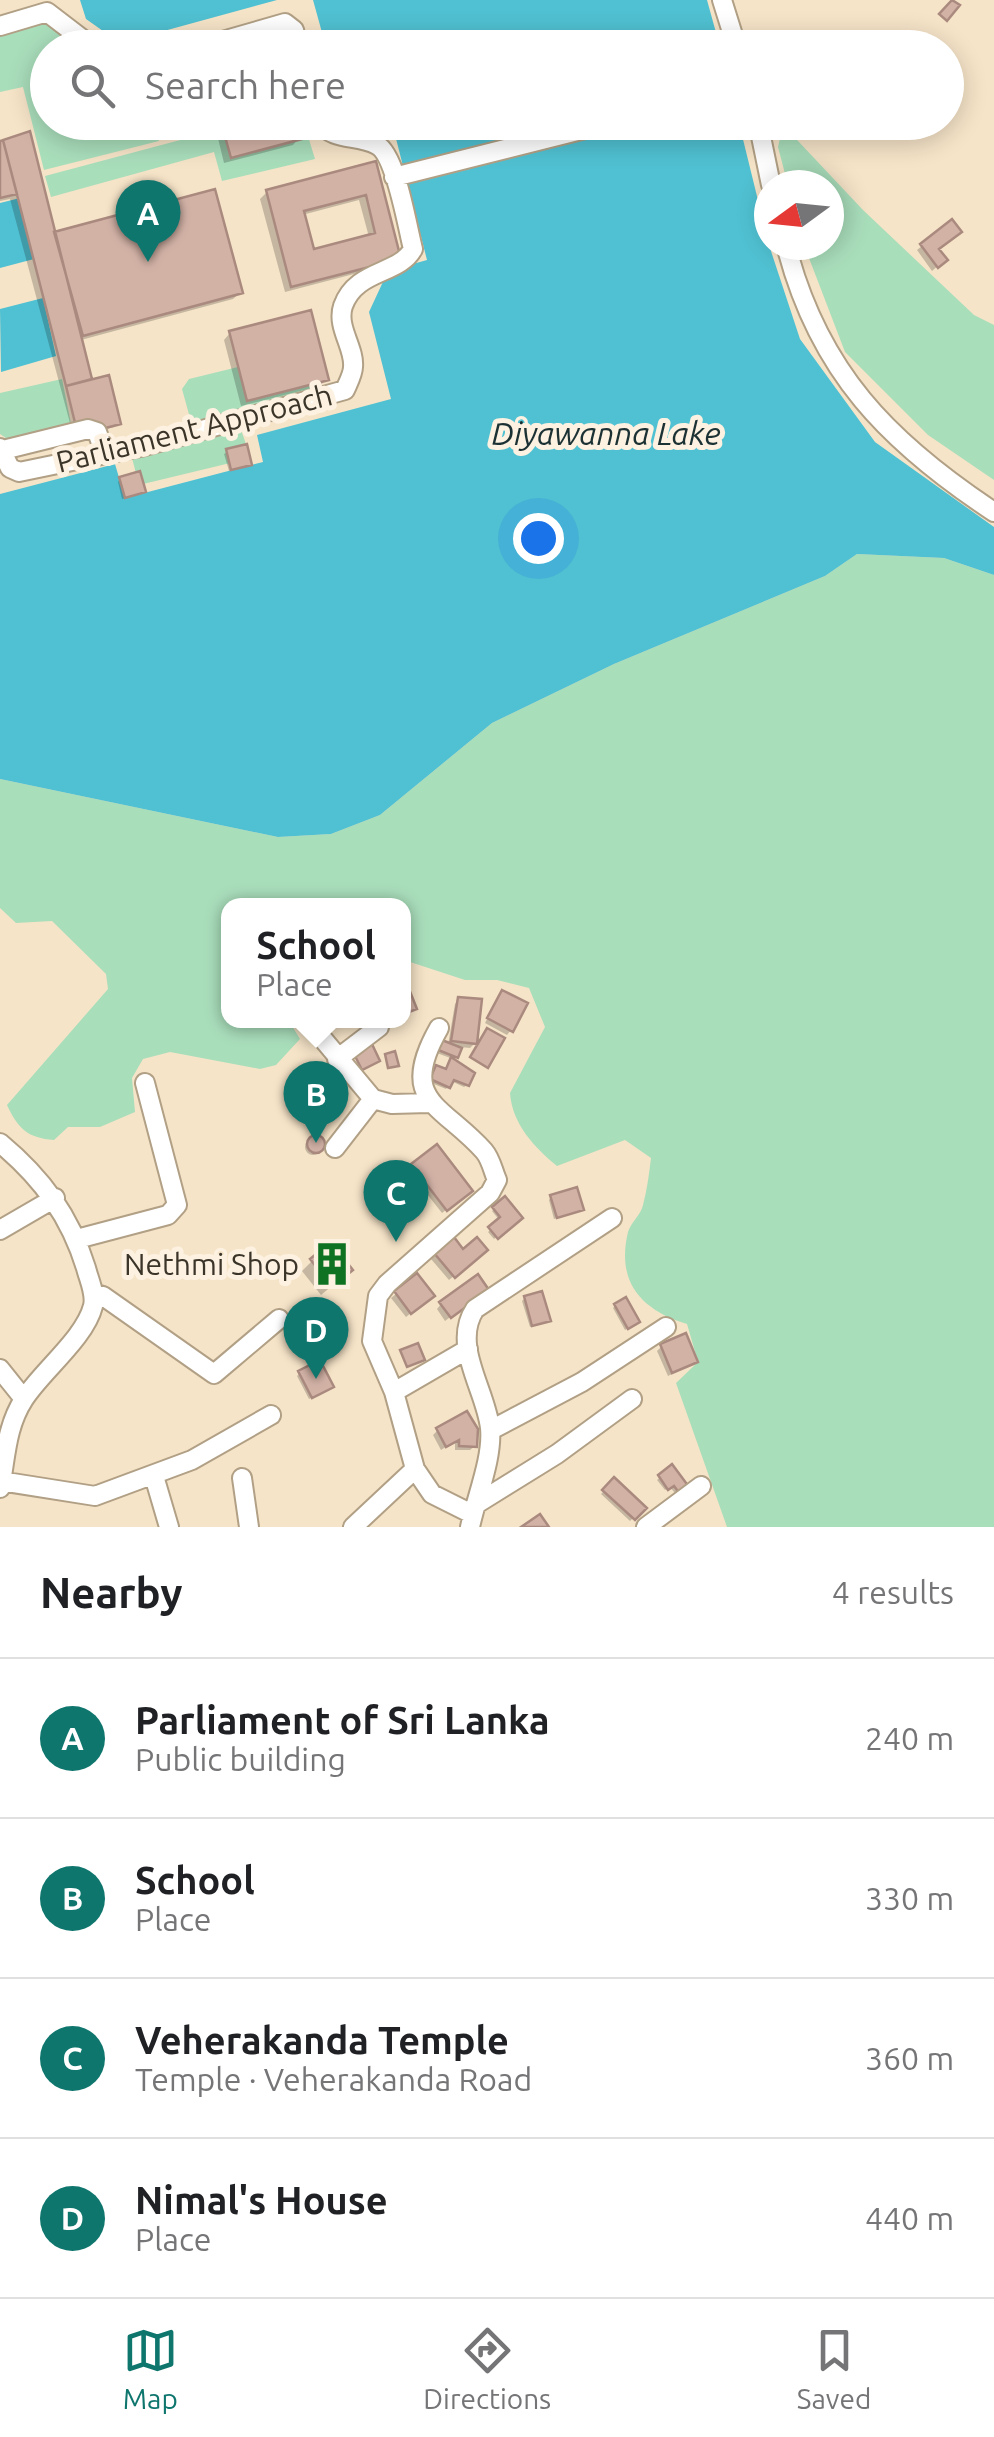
<!DOCTYPE html>
<html lang="en">
<head>
<meta charset="utf-8">
<style>
	:root { --surface:#fff; --page:#f2f2f2; --text:#202124; --muted:#757577; --line:#e0e0e0; --accent:#0f766e }
	body { margin:0; font-family:Ubuntu,sans-serif; background:var(--page); color:var(--text) }
	.compass { position:absolute; left:754px; top:170px; width:90px; height:90px; border-radius:50%; background:var(--surface); box-shadow:0 5px 25px #0003; rotate:255deg }
	.you { position:absolute; left:538px; top:538px; width:35px; height:35px; margin:-25px; border:8px solid #fff; border-radius:50%; background:#1a73e8; box-shadow:0 0 0 15px #1a73e833 }
	.badge { display:grid; place-items:center; width:65px; height:65px; border-radius:50%; background:var(--accent); color:#fff; font-size:32px; font-weight:700 }
	.pin { position:absolute; translate:-50% -82px; filter:drop-shadow(0 2px 5px #0008) }
	.pin::after { content:''; position:absolute; top:52px; width:35px; height:30px; background:inherit; clip-path:polygon(0 0,100% 0,50% 100%) }
	.popup { position:absolute; left:221px; top:898px; width:190px; height:130px; box-sizing:border-box; display:grid; place-content:center; border-radius:20px; background:var(--surface); filter:drop-shadow(0 2px 8px #0005); font-size:32px; white-space:nowrap; color:var(--muted) }
	.popup b { font-size:38px; color:var(--text) }
	.popup::after { content:''; position:absolute; left:50%; top:100%; margin-left:-20px; border:20px solid transparent; border-top-color:var(--surface) }
	.list { margin:0; padding:0; list-style:none }
	h2 { display:flex; justify-content:space-between; align-items:center; height:130px; margin:0; padding:0 40px; font-size:42px }
	h2 small { font-size:32px; font-weight:400; color:var(--muted) }
	.list li { display:grid; grid-template-columns:65px 1fr auto; gap:30px; align-items:center; box-sizing:border-box; height:160px; padding:0 40px; border-top:2px solid var(--line) }
	.list b { display:block; font-size:38px; white-space:nowrap }
	.list p { margin:0; font-size:32px; white-space:nowrap; color:var(--muted) }
	.list em { font-size:32px; font-style:normal; color:var(--muted) }
	.icon { flex:none; width:55px; height:55px; fill:none; stroke:currentColor; stroke-width:2; stroke-linecap:round; stroke-linejoin:round }
	.map { position:relative; flex:none; width:994px; height:1527px; overflow:hidden }
	.search { position:absolute; background:var(--surface); box-shadow:0 5px 25px #0003; left:30px; right:30px; top:30px; height:110px; display:flex; align-items:center; gap:25px; box-sizing:border-box; padding:0 35px; border-radius:55px; color:var(--muted); font-size:38px }
	.sheet { height:770px; background:var(--surface) }
	nav { display:flex; justify-content:space-around; align-items:center; box-sizing:border-box; height:140px; border-top:2px solid var(--line); background:var(--surface); font-size:28px; color:var(--muted) }
	nav a { display:grid; justify-items:center; gap:5px }
	nav .on { color:var(--accent) }
	.map>svg:first-child { display:block }
</style>
</head>
<body>
<div class="map">
<svg width="994" height="1527" viewBox="0 0 994 1527">
	<rect width="100%" height="100%" fill="#f6e4c8"/>
	<path fill="#a9debb" d="M42 22 50 24 82 47 48 48V122L155 123 159 141 44 170 23 87 0 92V35Z
		M196 123H304L315 159 222 181 214 152 51 197 45 176 199 135Z
		M783 125 863 210 974 315 994 325V480L928 435 845 352 804 245H829V185H788L778 147Z
		M238 367 311 384 314 389 310 394 204 422 190 418 182 389 189 379Z
		M62 379 71 424 9 440 0 434V393Z
		M241 430 251 458 139 485 132 458Z
		M857 554 944 558 994 575V1527H727L676 1383 698 1362 687 1324C641 1310 616 1282 628 1232 631 1222 641 1215 643 1205 647 1190 649 1174 651 1158L625 1140 557 1166C535 1148 512 1124 510 1093L545 1027 529 988 497 980H465L404 960V906H228V1020L289 1021 300 1039 276 1065 260 1069 170 1052 143 1059 132 1078 135 1112 100 1127H68L54 1140C28 1138 18 1129 7 1105L108 989 106 974 52 921 16 923 0 908V779L278 837 331 834 380 815 492 723 614 664 825 576Z"/>
	<path fill="#50c1d2" d="M80 0H277L120 43 86 19Z
		M313 0H707L720 47H326Z
		M392 123H739L769 245 800 339 875 442 994 527V575L944 558 857 554 825 576 614 664 492 723 380 815 331 834 278 837 0 779V494L115 464 125 498 263 462 257 435 391 399 369 312 388 271 427 260Z
		M20 198 34 259 0 268V203Z
		M43 298 56 356 1 372 0 309Z"/>
	<path fill="#0003" fill-rule="evenodd" d="M214 122H295L299 138 293 145 224 163Z
		M0 142 52 235 240 293 233 299 81 340 89 378 83 384 118 423 114 427 74 438 10 199 0 201Z
		M374 164 392 264 285 292 260 199 267 192ZM359 200 369 237 312 252 302 215Z
		M922 246 937 249 940 264 932 271 917 250Z
		M230 333 326 379 320 386 241 406 224 340Z
		M227 452 250 464 229 471 224 454Z
		M120 479 143 492 122 499 118 482Z
		M498 998 511 1030 507 1035 485 1023Z
		M459 1000 475 1043 470 1048 460 1047 452 1060 467 1085 464 1087 451 1081 446 1089 429 1082 434 1070 445 1072 453 1059 434 1052 448 1045 455 1004Z
		M305 1147a8 8 0 1 1 16 0a8 8 0 1 1-16 0Z
		M413 1166 465 1195 442 1213 408 1170Z
		M551 1197 581 1210 554 1219 549 1200Z
		M505 1200 519 1218 494 1239 488 1232 500 1221 492 1211Z
		M453 1240 463 1252 485 1250 449 1280 431 1259Z
		M312 1261 339 1280 321 1295 302 1271Z
		M417 1277 427 1300 406 1317 391 1298Z
		M481 1294 445 1321 437 1309 441 1304Z
		M525 1298 548 1320 545 1323 530 1327 522 1301Z
		M615 1306 634 1324 625 1330 613 1308Z
		M662 1346 695 1362 668 1376 657 1351Z
		M300 1373 328 1389 309 1399 297 1376Z
		M438 1430 475 1446 470 1450H455V1441L441 1450 433 1435Z
		M672 1467 688 1490 679 1498 670 1487 665 1490 657 1480Z
		M614 1481 643 1508 630 1521 601 1494Z"/>
	<path fill="#d3b2a6" stroke="#aa8a7f" stroke-width="2.5" fill-rule="evenodd" d="M952 0 960 5 947 21 939 14Z
		M221 122H298L302 139 231 158Z
		M30 131 92 379 66 386 3 140Z
		M3 140 17 194 0 198V141Z
		M376 161 401 259 291 287 266 190ZM366 195 375 233 314 249 304 211Z
		M215 189 243 293 83 336 54 232Z
		M952 219 962 232 939 249 948 260 938 268 920 244Z
		M311 310 329 380 247 401 229 331Z
		M109 375 121 424 78 435 66 386Z
		M247 444 252 465 231 470 226 449Z
		M140 471 146 492 125 498 119 477Z
		M407 984 417 1009 404 1014V986Z
		M502 990 528 1003 513 1032 487 1018Z
		M458 997 482 999 477 1044 451 1041Z
		M487 1028 505 1038 488 1068 470 1057Z
		M437 1038 462 1048 458 1058 433 1048Z
		M371 1042 380 1061 362 1070 352 1050Z
		M395 1051 399 1066 388 1068 385 1054Z
		M451 1057 475 1073 469 1086 454 1080 450 1088 430 1079 436 1065 446 1069Z
		M328 1085 342 1100 320 1122 306 1108Z
		M307 1144a9 9 0 1 1 18 0a9 9 0 1 1-18 0Z
		M437 1144 473 1191 447 1211 411 1164Z
		M577 1187 584 1210 557 1218 550 1195Z
		M505 1196 523 1218 498 1239 488 1227 500 1217 492 1207Z
		M454 1237 463 1249 477 1237 488 1250 455 1278 434 1253Z
		M331 1242 353 1270 332 1287 310 1259Z
		M417 1273 435 1296 411 1314 394 1291Z
		M478 1274 489 1290 451 1318 439 1302Z
		M542 1291 551 1321 532 1326 524 1296Z
		M626 1297 640 1322 628 1329 614 1304Z
		M686 1333 698 1362 672 1373 660 1344Z
		M418 1343 425 1360 407 1367 400 1350Z
		M320 1360 334 1387 312 1398 298 1371Z
		M467 1411 478 1429 477 1447 459 1446V1440L446 1447 436 1428Z
		M672 1464 692 1491 683 1498 674 1486 668 1490 658 1475Z
		M614 1477 647 1508 635 1520 602 1490Z
		M540 1514 549 1527H521Z"/>
	<g fill="none" stroke-linecap="round" stroke-linejoin="round">
		<g stroke="#b1a085" stroke-width="22">
			<path id="minor" d="M722 0 737 48
				M0 26 47 12 94 48
				M198 48 285 23 294 30 298 48
				M758 122 771 185
				M394 177 613 122
				M786 245C818 371 888 442 994 512
				M0 448 10 468 19 472 145 446 345 390C348 383 353 374 353 367 355 348 336 327 343 306 356 269 399 275 413 249 407 226 396 155 377 145 356 134 334 142 319 122
				M3 450 88 429 97 432 105 453
				M307 1020 373 1099 392 1104 429 1103
				M439 1028C397 1102 442 1104 484 1151 491 1159 493 1171 497 1180L490 1193 387 1284 378 1296 372 1341 394 1392 415 1469 432 1494 472 1514
				M337 1059 379 1027
				M0 1143C42 1178 70 1216 86 1268 89 1280 96 1294 93 1306 85 1338 42 1371 24 1399 6 1427 6 1456 0 1488
				M335 1148 373 1099
				M0 1230 55 1198
				M77 1239 168 1215 177 1205 145 1083
				M93 1293 103 1296 214 1374 279 1319
				M0 1369 24 1399
				M394 1392 468 1349
				M491 1430 582 1382 666 1327
				M154 1476 169 1527
				M242 1478 249 1527
				M0 1481 95 1496 192 1460 271 1415
				M478 1503 557 1454 632 1399
				M353 1527 415 1469
				M470 1527C476 1498 493 1458 490 1428 486 1390 451 1345 475 1309L612 1218
				M646 1527 701 1486"/>
		</g>
		<use href="#minor" stroke="#fff" stroke-width="18"/>
	</g>
	<defs>
		<g id="building-bare" transform="scale(3.45)"><path d="M-4-6H4V6H1V3H-1V6H-4ZM-2.5-4.3h1.7v1.8h-1.7ZM.8-4.3h1.7v1.8H.8ZM-2.5-1h1.7V.8h-1.7ZM.8-1h1.7V.8H.8Z" fill="#0f7222" stroke="#fdf2e1" stroke-width="2.5" paint-order="stroke"/></g>
	</defs>
	<g fill-rule="evenodd">
		<use href="#building-bare" x="332" y="1264"/>
	</g>
	<g text-anchor="middle" dominant-baseline="central" stroke-width="10" stroke-linejoin="round" paint-order="stroke">
		<g font-size="30" fill="#3b3429" stroke="#fdf2e1">
			<text transform="translate(194 428) rotate(-14)">Parliament Approach</text>
		</g>
		<g font-size="30" fill="#3b3429" stroke="#fdf2e1" text-anchor="end">
			<text x="299" y="1264">Nethmi Shop</text>
		</g>
		<g font-size="32" font-style="italic" fill="#1c3134" stroke="#fdf2e1">
			<text x="606" y="433">Diyawanna Lake</text>
		</g>
	</g>
</svg>
<svg class="compass" viewBox="-18 -18 36 36"><path d="M0-13l5 13h-10z" fill="#e53935"/><path d="M0 13l5-13h-10z" fill="#757577"/></svg>
<div class="you"></div>
<div class="pin badge" style="left:148px;top:262px">A</div>
<div class="pin badge" style="left:316px;top:1143px">B</div>
<div class="popup"><b>School</b>Place</div>
<div class="pin badge" style="left:396px;top:1242px">C</div>
<div class="pin badge" style="left:316px;top:1379px">D</div>
<div class="search"><svg class="icon" aria-label="search" viewBox="0 0 24 24"><circle cx="10" cy="10" r="6"/><path d="M15 15l6 6"/></svg>Search here</div>
</div>
<section class="sheet">
<h2>Nearby<small>4 results</small></h2>
<ul class="list">
<li><span class="badge">A</span><div><b>Parliament of Sri Lanka</b><p>Public building</p></div><em>240 m</em></li>
<li><span class="badge">B</span><div><b>School</b><p>Place</p></div><em>330 m</em></li>
<li><span class="badge">C</span><div><b>Veherakanda Temple</b><p>Temple · Veherakanda Road</p></div><em>360 m</em></li>
<li><span class="badge">D</span><div><b>Nimal's House</b><p>Place</p></div><em>440 m</em></li>
</ul>
</section>
<nav>
<a class="on"><svg class="icon" aria-label="map" viewBox="0 0 24 24"><path d="M3 6l6-2 6 2 6-2v14l-6 2-6-2-6 2zM9 4v14M15 6v14"/></svg>Map</a>
<a><svg class="icon" aria-label="directions" viewBox="0 0 24 24"><path d="M12 3l9 9-9 9-9-9zM9 14v-3h6M13 9l2 2-2 2"/></svg>Directions</a>
<a><svg class="icon" aria-label="saved" viewBox="0 0 24 24"><path d="M7 4h10v16l-5-4-5 4z"/></svg>Saved</a>
</nav>
</body>
</html>
